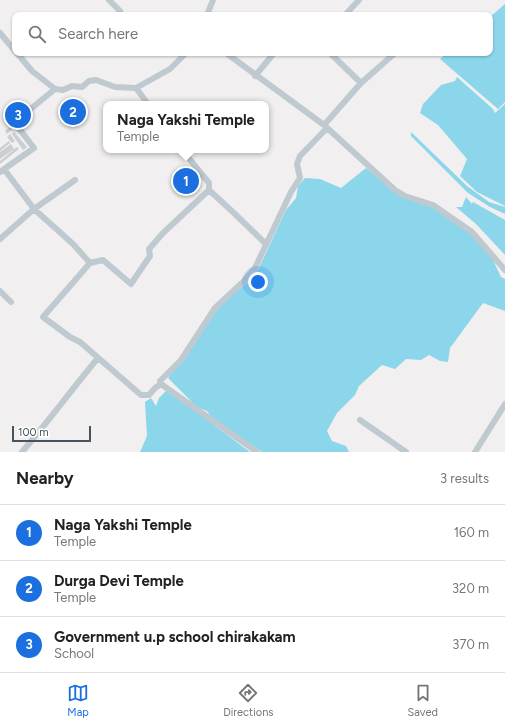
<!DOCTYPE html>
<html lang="en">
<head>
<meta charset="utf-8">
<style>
	:root { --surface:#fff; --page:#f2f2f2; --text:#222; --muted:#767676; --line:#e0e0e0; --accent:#1b6fde }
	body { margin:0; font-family:Figtree,sans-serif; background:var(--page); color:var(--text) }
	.scale { position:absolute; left:12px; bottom:10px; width:79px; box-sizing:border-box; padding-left:4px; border:2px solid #47525c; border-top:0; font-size:11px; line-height:14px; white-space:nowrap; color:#47525c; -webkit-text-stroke:3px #fff; paint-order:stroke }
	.you { position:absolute; left:258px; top:282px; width:14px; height:14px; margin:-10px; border:3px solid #fff; border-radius:50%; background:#1a73e8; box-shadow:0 0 0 6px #1a73e833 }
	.badge { display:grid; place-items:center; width:26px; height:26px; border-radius:50%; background:var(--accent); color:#fff; font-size:13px; font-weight:700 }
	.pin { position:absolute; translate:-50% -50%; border:2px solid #fff; box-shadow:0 1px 4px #0006 }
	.popup { position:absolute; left:103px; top:101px; width:166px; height:52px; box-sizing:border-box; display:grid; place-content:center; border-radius:8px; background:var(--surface); filter:drop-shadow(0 1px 3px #0005); font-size:13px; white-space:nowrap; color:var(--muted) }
	.popup b { font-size:15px; color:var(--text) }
	.popup::after { content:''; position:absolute; left:50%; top:100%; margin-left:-8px; border:8px solid transparent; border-top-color:var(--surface) }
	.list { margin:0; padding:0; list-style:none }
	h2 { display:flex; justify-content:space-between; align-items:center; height:52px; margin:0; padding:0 16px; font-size:17px }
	h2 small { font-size:13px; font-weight:400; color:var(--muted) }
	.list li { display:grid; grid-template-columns:26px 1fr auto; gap:12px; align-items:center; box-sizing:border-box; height:56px; padding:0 16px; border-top:1px solid var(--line) }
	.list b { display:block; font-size:15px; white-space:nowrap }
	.list p { margin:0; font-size:13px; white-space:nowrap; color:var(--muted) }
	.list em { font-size:13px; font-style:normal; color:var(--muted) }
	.icon { flex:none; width:22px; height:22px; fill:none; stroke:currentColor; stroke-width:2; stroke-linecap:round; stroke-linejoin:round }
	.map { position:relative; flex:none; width:505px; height:452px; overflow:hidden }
	.search { position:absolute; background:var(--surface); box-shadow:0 1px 3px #0004; left:12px; right:12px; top:12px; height:44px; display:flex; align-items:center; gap:10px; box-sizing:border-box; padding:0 14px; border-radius:8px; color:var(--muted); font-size:15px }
	.sheet { height:220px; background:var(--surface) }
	nav { display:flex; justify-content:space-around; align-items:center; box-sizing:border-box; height:56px; border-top:1px solid var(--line); background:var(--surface); font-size:11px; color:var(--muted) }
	nav a { display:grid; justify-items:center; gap:2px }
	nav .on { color:var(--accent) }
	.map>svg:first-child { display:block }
</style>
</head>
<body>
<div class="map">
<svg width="505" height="452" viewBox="0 0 505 452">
	<rect width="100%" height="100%" fill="#f1efef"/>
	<path fill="#8bd6eb" d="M505 4V102L498 109 440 59 447 53H490V17Z
		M457 77 493 109 495 113 505 104V206L477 192 460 176 467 159 438 125 420 113 423 104 441 85 455 81Z
		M411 132 467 186 489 202 505 207V214L490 207 468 193 411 136Z
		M366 168 401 197 435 207 473 234 493 260 501 277 505 279V311L483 303 450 348 448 362 440 361 429 355 421 360 406 359 395 369 382 365 359 386 355 395 337 413 327 431 332 441 346 446 349 452H262L212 418 207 411 194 406 190 400 168 378 174 369 187 356 208 321 224 302 248 282 259 268 286 210 296 198 298 186 305 178 320 179 341 188Z
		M466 197 472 204 473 202 505 220V255L476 224 456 207H462Z
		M167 390 250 452H140L147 436 145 402 151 398 156 406 159 398Z"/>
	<path fill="#cbced3" d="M13 125 14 127 7 134 5 131Z
		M14 132 27 147 23 150 12 134Z
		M10 134 15 141 12 143 7 137Z
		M9 141 10 143 0 151V148Z
		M11 144 14 149 0 159V152Z
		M17 147 19 149 0 164V161Z
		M187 175 194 186 187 189 181 178Z"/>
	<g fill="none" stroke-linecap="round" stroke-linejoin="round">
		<path stroke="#bfc9d0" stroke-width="6" d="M109 0 120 11
			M207 15 213 0
			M345 15 359 0
			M0 33 15 51
			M17 53 32 71 55 89 63 90 72 86 82 87 89 81 96 80 115 87 136 88 170 69 186 53
			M226 53 324 125 395 190 405 196 433 205 472 232 505 270
			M330 53 361 83
			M255 76 274 53
			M136 88 148 104
			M324 125 361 83 395 53
			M182 150 209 183V190
			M4 169 34 209 73 244 90 263 43 317 70 337 80 342 141 395H149L155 388 161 384 257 452
			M0 172 34 148 17 126 16 121 55 89
			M0 239 34 209 75 180
			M90 263 103 260 131 284 150 256 149 249 163 233 209 190 235 214 266 244
			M0 291 11 302
			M161 384 160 381 181 360 215 308 244 281 255 268 291 192 300 178 297 164 300 156 327 128
			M360 420 406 452
			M22 452C48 422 72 389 98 358
			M475 452 505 404"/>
	</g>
</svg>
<div class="scale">100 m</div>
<div class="you"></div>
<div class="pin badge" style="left:186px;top:181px">1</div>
<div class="popup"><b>Naga Yakshi Temple</b>Temple</div>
<div class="pin badge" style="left:73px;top:112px">2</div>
<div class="pin badge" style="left:18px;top:115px">3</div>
<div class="search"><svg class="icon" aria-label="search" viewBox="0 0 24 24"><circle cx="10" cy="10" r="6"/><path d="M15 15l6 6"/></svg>Search here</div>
</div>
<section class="sheet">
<h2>Nearby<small>3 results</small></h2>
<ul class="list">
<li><span class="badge">1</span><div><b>Naga Yakshi Temple</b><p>Temple</p></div><em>160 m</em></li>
<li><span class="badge">2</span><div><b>Durga Devi Temple</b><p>Temple</p></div><em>320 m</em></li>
<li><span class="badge">3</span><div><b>Government u.p school chirakakam</b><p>School</p></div><em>370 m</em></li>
</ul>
</section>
<nav>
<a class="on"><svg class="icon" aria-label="map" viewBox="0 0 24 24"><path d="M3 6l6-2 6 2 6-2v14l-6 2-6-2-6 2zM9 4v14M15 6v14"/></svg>Map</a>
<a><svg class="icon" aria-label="directions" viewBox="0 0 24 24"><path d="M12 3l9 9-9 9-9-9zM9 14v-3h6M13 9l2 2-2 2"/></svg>Directions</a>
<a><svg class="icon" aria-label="saved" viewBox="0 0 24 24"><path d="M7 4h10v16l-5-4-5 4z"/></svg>Saved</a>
</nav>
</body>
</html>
